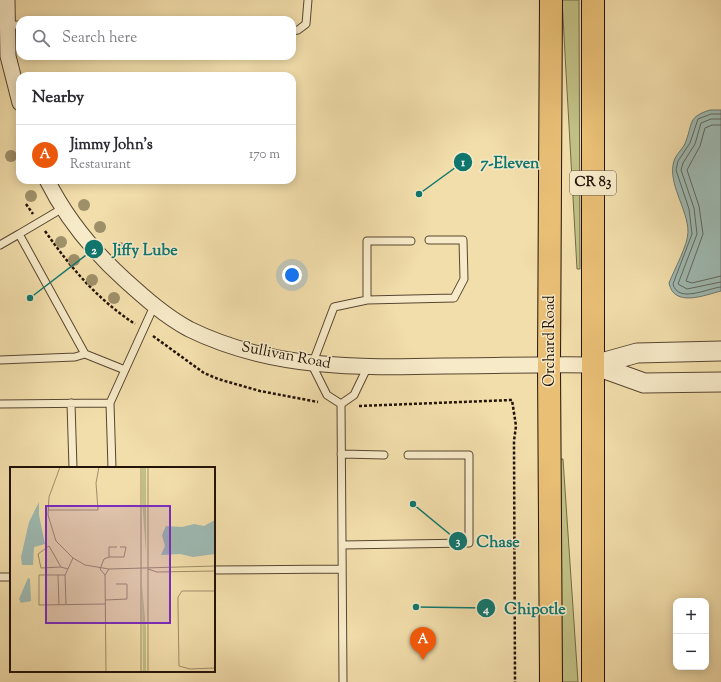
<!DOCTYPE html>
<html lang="en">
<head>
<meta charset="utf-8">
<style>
	:root { --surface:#fff; --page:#f2f2f3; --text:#2b2b33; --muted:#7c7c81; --line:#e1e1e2; --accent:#ea580c }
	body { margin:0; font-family:"Sorts Mill Goudy",serif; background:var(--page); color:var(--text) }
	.controls { position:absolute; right:12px; bottom:12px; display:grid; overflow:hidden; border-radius:8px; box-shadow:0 2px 10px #0003 }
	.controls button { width:36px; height:36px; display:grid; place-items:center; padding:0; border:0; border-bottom:1px solid var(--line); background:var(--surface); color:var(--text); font:20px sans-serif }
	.you { position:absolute; left:292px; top:275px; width:14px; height:14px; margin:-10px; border:3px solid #fff; border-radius:50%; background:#1a73e8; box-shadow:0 0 0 6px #1a73e833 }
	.badge { display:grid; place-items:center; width:26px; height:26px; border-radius:50%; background:var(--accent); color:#fff; font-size:13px; font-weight:700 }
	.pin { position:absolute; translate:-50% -33px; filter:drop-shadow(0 1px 2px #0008) }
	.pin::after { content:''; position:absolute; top:21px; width:14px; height:12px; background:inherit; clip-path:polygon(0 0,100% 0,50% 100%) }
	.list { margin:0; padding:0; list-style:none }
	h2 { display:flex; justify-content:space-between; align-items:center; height:52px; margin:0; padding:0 16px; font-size:17px }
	h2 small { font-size:13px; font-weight:400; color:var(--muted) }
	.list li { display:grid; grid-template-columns:26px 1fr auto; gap:12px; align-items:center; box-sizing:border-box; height:60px; padding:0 16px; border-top:1px solid var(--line) }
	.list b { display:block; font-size:15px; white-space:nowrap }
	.list p { margin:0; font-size:13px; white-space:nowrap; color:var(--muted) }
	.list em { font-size:13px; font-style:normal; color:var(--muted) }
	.icon { flex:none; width:22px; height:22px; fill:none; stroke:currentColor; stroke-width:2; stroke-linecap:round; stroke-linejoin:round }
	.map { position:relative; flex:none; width:721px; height:682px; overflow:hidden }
	.search { position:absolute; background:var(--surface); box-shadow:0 2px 10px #0003; left:16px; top:16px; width:280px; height:44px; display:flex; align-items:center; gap:10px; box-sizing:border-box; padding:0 14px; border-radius:12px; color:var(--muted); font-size:15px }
	.panel { position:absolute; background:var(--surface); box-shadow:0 2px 10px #0003; left:16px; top:72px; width:280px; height:112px; border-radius:12px }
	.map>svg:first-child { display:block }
</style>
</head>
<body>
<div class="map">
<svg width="721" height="682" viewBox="0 0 721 682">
	<rect width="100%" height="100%" fill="#f2deab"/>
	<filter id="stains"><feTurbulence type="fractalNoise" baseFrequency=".005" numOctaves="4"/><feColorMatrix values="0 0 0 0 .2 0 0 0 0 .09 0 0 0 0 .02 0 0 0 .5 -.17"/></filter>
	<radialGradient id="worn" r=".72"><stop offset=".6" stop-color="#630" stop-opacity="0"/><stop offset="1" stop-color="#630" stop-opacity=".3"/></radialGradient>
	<path fill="#c1c084" stroke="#726a46" d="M562 0H579L580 269H577Z
		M560 459H563L578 682H561Z"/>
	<path fill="#9ebab3" stroke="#6d776f" d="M710 110H721V291C705 295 674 308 669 283 674 270 688 245 688 232 688 209 667 183 674 161 676 154 684 148 686 141 693 122 688 117 710 110Z"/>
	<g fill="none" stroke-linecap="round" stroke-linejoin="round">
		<path stroke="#60665e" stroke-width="1" d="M721 114H711L698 119 690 143 678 161 676 170 689 209 692 234 673 284C678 304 708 288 721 287
			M721 119H711L701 123 695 144 683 163 681 170 694 208 697 234 678 284 687 289 721 282
			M721 125H712L705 128 700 146 687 170 699 206 703 234 686 281 692 283 721 276"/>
		<g stroke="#574631" stroke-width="9">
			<path id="service" d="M8 25H20
				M292 31 298 30 306 24 308 0
				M19 234 63 208
				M0 245 19 234 85 354 125 370
				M367 300 454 298 464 279 463 240H429
				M0 360 75 357 85 354
				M71 403 73 468
				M110 403 112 468
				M0 404 110 403 154 306
				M341 404 343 682
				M341 404 327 395 312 365 334 307 367 300V241H411
				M341 404 354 395 367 368
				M341 454 384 455
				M342 545 469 543V455H408
				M214 570 342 569
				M0 577H11"/>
		</g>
		<g stroke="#574631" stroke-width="17">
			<path id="minor" d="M7 0 8 56 20 103
				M47 180C66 218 94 252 125 280 145 298 165 316 189 329 270 369 357 368 445 366 494 366 544 364 594 365"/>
		</g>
		<g stroke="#574631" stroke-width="21">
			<path id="tertiary" d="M594 365 644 383 721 382
				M594 365 637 353 721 351"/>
		</g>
		<g stroke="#231308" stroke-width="24">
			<path id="primary" d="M551 0 549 365 551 682
				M593 0V682"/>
		</g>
		<path stroke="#231308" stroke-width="2.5" stroke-dasharray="3 2" stroke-linecap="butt" d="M26 204 33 214
			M45 231C71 268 97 299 135 324
			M153 336 204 373 218 379 260 391 318 402
			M359 406 512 400 516 426 514 441 515 682"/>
		<use href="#service" stroke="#f7eac8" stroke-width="7"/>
		<use href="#minor" stroke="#f7eac8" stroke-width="15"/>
		<use href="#tertiary" stroke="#f7eac8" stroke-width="19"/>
		<use href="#primary" stroke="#e9bf76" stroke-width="22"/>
	</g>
	<g fill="#9e9069">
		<circle cx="11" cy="156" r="6"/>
		<circle cx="31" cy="196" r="6"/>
		<circle cx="84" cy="205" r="6"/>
		<circle cx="100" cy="227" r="6"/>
		<circle cx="61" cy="242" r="6"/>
		<circle cx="120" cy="248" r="6"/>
		<circle cx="74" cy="260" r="6"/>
		<circle cx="92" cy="280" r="6"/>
		<circle cx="114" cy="298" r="6"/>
	</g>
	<g text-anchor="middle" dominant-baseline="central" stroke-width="3" stroke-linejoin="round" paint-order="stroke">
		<rect fill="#f7eac8" stroke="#635442" stroke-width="1" x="570" y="171" width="46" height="24" rx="3"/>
		<g font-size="14" font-weight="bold" fill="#231308">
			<text x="593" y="183">CR 83</text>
		</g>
		<g font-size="15" fill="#231308" stroke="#f7eac8">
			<text transform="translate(550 341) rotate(-90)">Orchard Road</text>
			<text transform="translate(286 356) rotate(11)">Sullivan Road</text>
		</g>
	</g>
	<g transform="translate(10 467)">
		<rect width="205" height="205" fill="#f2deab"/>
		<path d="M132 0H136V85L132 32ZM132 118 136 162V205H133Z" fill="#c1c084"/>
		<path d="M29 35V48L35 77 24 80 23 98H12L11 90 19 55ZM205 53V87L183 90 170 87 151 88 155 79 152 68 156 59 172 60 184 57 194 59ZM18 111 20 112 21 134 11 136 9 132Z" fill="#9ebab3"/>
		<path fill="none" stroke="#9f8d6a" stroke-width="1" d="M50 0 39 30 38 48 46 74 63 91 75 98 99 102 205 99M138 0V205M38 43H88L86 16 89 0M99 90H114L116 80H110M63 91 55 108H29V138L95 137M51 100 39 79 28 87 31 101 51 100 58 102M138 102 147 105 205 104M48 108 49 138M55 108 56 137M95 108 90 102 94 92 99 90V80H107M205 124H172L168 130V139L169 199 180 202 205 201M95 133 117 132V117H106M96 205 95 108 99 102M131 205V0"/>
		<path fill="#7b2cbf" fill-opacity="0.15" stroke="#7b2cbf" stroke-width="2" d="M36 39H160V156H36Z"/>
		<rect width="205" height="205" fill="none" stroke="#231308" stroke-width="2"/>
	</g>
	<path fill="none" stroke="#0f766e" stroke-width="1.5" d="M419 194L463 162M30 298L94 249M413 504L458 541M416 607L486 608"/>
	<g fill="#0f766e" stroke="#f7eac8" stroke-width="1.5">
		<circle cx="419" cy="194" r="4"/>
		<circle cx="30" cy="298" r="4"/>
		<circle cx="413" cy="504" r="4"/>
		<circle cx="416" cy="607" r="4"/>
		<circle cx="463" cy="162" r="10"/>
		<circle cx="94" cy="249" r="10"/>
		<circle cx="458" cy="541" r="10"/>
		<circle cx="486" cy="608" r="10"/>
	</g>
	<g font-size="12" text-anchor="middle" font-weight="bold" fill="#fff">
		<text x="463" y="166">1</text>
		<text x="94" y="254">2</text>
		<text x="458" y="545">3</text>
		<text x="486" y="613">4</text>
	</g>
	<g font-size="16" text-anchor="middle" font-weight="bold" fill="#0f766e" stroke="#f7eac8" stroke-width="3" stroke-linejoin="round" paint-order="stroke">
		<text x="510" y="168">7-Eleven</text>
		<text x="145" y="255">Jiffy Lube</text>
		<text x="498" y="547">Chase</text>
		<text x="535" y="614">Chipotle</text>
	</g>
	<rect width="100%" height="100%" filter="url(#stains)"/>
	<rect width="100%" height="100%" fill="url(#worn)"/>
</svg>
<div class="controls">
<button>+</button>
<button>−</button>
</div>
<div class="you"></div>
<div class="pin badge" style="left:423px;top:660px">A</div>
<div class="search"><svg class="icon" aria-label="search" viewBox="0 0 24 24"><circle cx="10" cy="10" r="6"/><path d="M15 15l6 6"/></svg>Search here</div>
<section class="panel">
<h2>Nearby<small></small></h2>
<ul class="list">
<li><span class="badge">A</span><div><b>Jimmy John's</b><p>Restaurant</p></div><em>170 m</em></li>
</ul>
</section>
</div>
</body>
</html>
